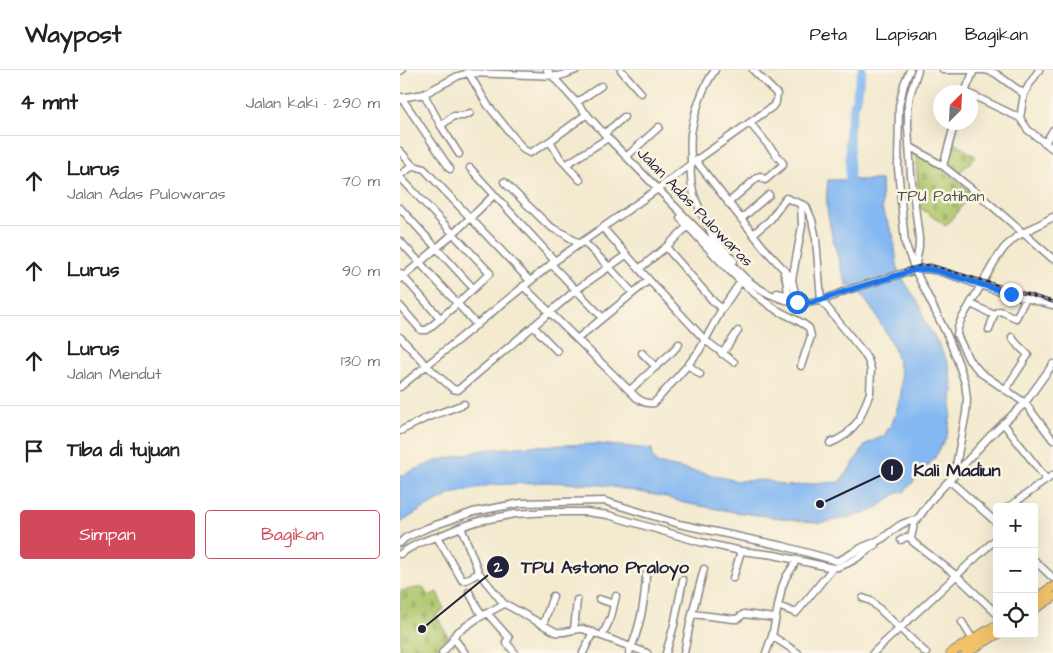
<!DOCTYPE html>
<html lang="id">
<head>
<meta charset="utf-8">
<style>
	:root { --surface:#fff; --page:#f2f2f2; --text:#202124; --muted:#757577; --line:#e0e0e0; --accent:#d1495b }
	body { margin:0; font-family:"Architects Daughter",sans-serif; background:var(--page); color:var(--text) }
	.controls { position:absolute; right:15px; bottom:15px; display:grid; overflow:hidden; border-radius:5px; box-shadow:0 5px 20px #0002 }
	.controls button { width:45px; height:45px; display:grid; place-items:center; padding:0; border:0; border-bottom:1px solid var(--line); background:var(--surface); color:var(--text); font:25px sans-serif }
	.compass { position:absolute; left:533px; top:15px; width:45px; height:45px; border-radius:50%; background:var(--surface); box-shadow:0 5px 20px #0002; rotate:24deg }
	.stop { position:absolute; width:15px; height:15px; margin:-11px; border:4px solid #1a73e8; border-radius:50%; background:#fff }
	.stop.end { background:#1a73e8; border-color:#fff; box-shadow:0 1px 5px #0008 }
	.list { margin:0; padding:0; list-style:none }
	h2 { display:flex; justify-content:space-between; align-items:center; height:65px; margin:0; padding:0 20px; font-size:21px }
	h2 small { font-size:16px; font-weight:400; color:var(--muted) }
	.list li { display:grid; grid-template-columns:32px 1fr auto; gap:15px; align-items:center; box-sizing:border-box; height:90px; padding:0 20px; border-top:1px solid var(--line) }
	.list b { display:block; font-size:19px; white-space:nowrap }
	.list p { margin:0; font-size:16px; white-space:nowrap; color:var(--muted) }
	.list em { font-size:16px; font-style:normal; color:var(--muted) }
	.actions { display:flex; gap:10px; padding:15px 20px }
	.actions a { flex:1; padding:11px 0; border:1px solid var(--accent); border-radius:5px; text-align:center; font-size:18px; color:var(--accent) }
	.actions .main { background:var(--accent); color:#fff }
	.icon { flex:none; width:28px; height:28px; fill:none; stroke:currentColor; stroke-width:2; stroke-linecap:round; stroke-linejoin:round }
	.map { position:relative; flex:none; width:653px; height:583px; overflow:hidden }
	header { display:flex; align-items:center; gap:30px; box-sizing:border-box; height:70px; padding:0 25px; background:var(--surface); border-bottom:1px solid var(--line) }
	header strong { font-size:24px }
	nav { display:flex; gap:28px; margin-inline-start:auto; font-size:18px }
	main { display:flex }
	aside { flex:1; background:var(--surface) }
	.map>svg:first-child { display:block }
</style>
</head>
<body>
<header>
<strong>Waypost</strong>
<nav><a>Peta</a><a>Lapisan</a><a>Bagikan</a></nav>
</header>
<main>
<aside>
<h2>4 mnt<small>Jalan kaki · 290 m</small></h2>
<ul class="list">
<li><svg class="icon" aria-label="ahead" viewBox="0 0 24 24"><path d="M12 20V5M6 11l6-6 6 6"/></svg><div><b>Lurus</b><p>Jalan Adas Pulowaras</p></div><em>70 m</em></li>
<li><svg class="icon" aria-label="ahead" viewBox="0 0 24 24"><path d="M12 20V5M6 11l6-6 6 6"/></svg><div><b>Lurus</b></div><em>90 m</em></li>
<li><svg class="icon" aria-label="ahead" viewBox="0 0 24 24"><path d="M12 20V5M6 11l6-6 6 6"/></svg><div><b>Lurus</b><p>Jalan Mendut</p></div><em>130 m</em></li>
<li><svg class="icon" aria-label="arrive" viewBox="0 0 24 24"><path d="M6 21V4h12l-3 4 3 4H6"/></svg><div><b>Tiba di tujuan</b></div></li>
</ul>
<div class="actions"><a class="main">Simpan</a><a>Bagikan</a></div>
</aside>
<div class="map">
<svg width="653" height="583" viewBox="0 0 653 583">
	<defs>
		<pattern id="cemetery-stones" width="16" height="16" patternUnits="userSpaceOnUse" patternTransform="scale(1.25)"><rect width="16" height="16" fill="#aec76c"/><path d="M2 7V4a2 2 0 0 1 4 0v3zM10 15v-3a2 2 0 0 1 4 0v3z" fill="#95ab5e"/></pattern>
	</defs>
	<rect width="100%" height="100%" fill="#fcf5e5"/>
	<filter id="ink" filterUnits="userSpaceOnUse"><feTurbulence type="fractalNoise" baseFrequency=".02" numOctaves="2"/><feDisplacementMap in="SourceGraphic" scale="10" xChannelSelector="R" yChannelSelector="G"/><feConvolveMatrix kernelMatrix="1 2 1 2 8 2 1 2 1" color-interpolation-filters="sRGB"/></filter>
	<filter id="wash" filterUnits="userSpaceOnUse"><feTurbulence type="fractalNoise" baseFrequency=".0096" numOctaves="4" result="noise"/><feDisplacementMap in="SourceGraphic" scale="20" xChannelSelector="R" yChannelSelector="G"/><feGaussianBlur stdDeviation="1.12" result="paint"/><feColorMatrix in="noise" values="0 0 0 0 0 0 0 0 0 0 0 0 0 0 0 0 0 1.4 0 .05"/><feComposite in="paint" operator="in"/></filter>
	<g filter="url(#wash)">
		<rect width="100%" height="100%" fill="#f3eacf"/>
		<path fill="url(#cemetery-stones)" stroke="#687454" d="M554 72 576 87 557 105 546 96Z
			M515 81 535 92 572 123 546 156 520 138Z
			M23 517 28 526 37 522 44 539 36 545 51 572 42 583H0V521Z"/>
		<path fill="#83b8f2" stroke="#526d96" d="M428 110H481L482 139 493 165 498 201 522 239 524 252 533 264 548 293 553 319 551 344 547 366 534 389 504 422 500 421 474 440 447 448 419 453 335 442 284 433 266 427 203 415 147 412 90 415 52 424 24 438 0 453V406L36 391 84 380 131 376 198 374 252 379V387L257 393 338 411 365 410 386 416 439 412 449 400 466 374 484 366 494 349 501 324V304L494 278 476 245 457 218 447 215C438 191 431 164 427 138 426 129 427 120 428 110Z"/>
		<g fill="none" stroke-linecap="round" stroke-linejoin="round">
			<path stroke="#83b8f2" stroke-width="9" d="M450 122 449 60 462 0"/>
		</g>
	</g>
	<g filter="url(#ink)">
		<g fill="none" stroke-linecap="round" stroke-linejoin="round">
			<g stroke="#8a8685" stroke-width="9">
				<path id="minor" d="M147 0 208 68 345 208C366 226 392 236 419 231 429 229 438 223 448 220 461 216 474 212 488 208 500 204 512 200 525 199 540 199 564 210 579 215 604 223 628 229 653 235
					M221 0 241 23
					M510 0 504 14 499 36 498 98 505 173 514 197
					M518 0 510 25 508 39V57L511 105 519 168V176L515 200 548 267 558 292 565 313 567 329 566 343 554 406
					M543 0H584
					M585 0 595 3 624 24 620 48
					M0 1 2 0
					M68 2 87 34 124 80 130 83 150 71 187 44
					M565 22 574 0
					M24 24 41 56 59 84
					M570 24 620 48
					M624 24 629 15 639 0
					M1 27 50 99
					M0 28 24 24 58 6 68 3 159 6 166 4 176 0
					M176 33 201 16
					M620 48 628 60 653 79
					M41 56 53 46H63L70 43
					M204 64 224 47
					M150 71 160 88 180 110
					M645 73 653 60
					M509 76 543 96 583 128 653 189
					M0 81 12 95 24 99 130 211
					M226 87 259 57
					M296 91 364 178 388 204 392 210 397 232
					M167 94 208 68
					M543 96 555 52
					M70 98 155 191
					M0 105 13 96
					M0 107 90 203 57 234 27 260H21L0 236
					M104 112 147 154 154 159 163 163 179 174
					M328 133 358 107 360 106 365 110 383 95V93L350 53
					M0 138 73 218
					M653 147 616 167 604 178 595 191 561 250 558 258 557 265 569 290 574 295 581 303 625 333 653 370
					M280 148C308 178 338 213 372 237 384 245 398 249 409 258L411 266 401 296
					M341 149 369 125
					M353 164 370 150 386 128 406 136 412 150 416 169 421 230 463 282 468 290 471 299 470 323 459 350 447 364 437 370 430 373
					M313 167 334 191
					M0 171 77 255
					M183 171 209 197 233 223
					M308 171 313 167C307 153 299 140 294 125 291 115 290 106 291 95 291 85 290 75 291 64 294 43 302 18 315 0
					M266 177 313 231 322 239
					M151 194 202 247
					M239 199 266 177 290 154
					M0 203 41 249
					M0 209C33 182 64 155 94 125
					M249 210 305 270 334 292
					M392 210 402 156 401 134
					M123 216 237 328C243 332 247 334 254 333L288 295 299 281 322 239 341 211
					M377 223 386 225 388 222 386 209 384 203
					M571 234 594 245 589 260
					M594 245 597 242 600 241 616 248 626 228
					M133 256 157 281
					M0 267 26 295 53 319 58 320 176 220 226 185
					M177 269 249 210 203 158
					M242 283 256 297
					M322 284 338 261
					M288 295 300 304
					M0 317 155 191 262 116 291 94 372 37 376 32 377 24 353 0
					M230 320 273 281 279 274
					M605 320 628 285C623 279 615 274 612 267
					M603 353 647 410
					M0 361 26 348 64 334
					M550 411 597 453
					M609 437 653 405
					M61 457 79 451 115 444 149 442H186L208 445 300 472 341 481
					M501 470 506 467 511 468
					M0 473 5 468 27 458 73 442 121 433 204 431 279 454 383 476 437 491C446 488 453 482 461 478 468 474 476 473 483 468 496 459 498 453 516 450
					M0 484C12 476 23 470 37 467
					M634 490 653 508
					M79 503 66 510H62L37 467 61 457 79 503 104 534
					M333 508 341 481 374 485 433 498C448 496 463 484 475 475
					M69 522 82 546
					M463 528 471 531 526 583
					M199 529 214 534
					M378 536 396 543 433 498
					M87 543 109 568 106 572 115 583
					M292 544 334 549H337L344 544 375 548
					M597 544 557 506 513 472 511 468 514 454 532 429 590 366 625 333 653 294
					M562 552 573 570
					M143 555 153 526
					M174 560 177 530
					M202 566 211 547 216 526
					M372 566 398 583
					M53 567 65 583
					M42 583 51 572 56 563 78 548 104 534 107 535 156 562C166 564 174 558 183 559L247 583
					M183 583 193 562
					M229 583C240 558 245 532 246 505
					M266 583 274 555 283 510
					M284 583 292 544 304 499
					M366 583 372 566 382 517 386 507 394 495 395 490
					M473 583 597 468"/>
			</g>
			<g stroke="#8a8685" stroke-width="11">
				<path id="highway" d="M634 529 653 517
					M634 539 653 527
					M551 583 597 555
					M566 583 597 564"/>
			</g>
			<use href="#minor" stroke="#fff" stroke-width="6"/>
			<use href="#highway" stroke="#f2c26a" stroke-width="9"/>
			<g stroke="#22223b" stroke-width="3">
				<path id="rail" d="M505 200 520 196 530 195 653 232"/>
			</g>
			<use href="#rail" stroke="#fcf5e5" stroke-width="1" stroke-dasharray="4" stroke-linecap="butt"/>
		</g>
	</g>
	<g fill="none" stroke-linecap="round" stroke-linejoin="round" filter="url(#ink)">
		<path stroke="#1a73e8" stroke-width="6" d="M397 232H412L421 230 446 221 515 200 526 199 538 201 611 224"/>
	</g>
	<g text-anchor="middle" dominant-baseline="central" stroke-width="5" stroke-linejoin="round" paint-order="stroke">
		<g font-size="16" fill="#4c544a" stroke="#fcf5e5">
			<text x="541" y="126">TPU Patihan</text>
		</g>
		<g font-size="16" fill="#22223b" stroke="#fcf5e5">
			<text transform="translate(295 137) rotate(46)">Jalan Adas Pulowaras</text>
		</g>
	</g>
	<path fill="none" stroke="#22223b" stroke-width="2" d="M420 434L492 400M22 559L98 497"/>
	<g fill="#22223b" stroke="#fcf5e5" stroke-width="2">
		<circle cx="420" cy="434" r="5"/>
		<circle cx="22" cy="559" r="5"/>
		<circle cx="492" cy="400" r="12"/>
		<circle cx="98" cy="497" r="12"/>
	</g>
	<g font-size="15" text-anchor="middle" font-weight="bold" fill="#fff">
		<text x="492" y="405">1</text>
		<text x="98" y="502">2</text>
	</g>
	<g font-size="18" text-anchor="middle" font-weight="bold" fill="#22223b" stroke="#fcf5e5" stroke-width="5" stroke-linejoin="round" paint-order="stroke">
		<text x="557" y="406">Kali Madiun</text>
		<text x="205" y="503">TPU Astono Praloyo</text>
	</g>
</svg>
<div class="controls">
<button>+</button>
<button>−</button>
<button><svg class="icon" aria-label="locate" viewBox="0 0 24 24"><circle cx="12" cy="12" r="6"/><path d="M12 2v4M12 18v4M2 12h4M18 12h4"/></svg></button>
</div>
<svg class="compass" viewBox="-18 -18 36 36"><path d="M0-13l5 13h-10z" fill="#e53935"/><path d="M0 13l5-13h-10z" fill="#757577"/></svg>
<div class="stop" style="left:397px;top:232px"></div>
<div class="stop end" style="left:611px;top:224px"></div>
</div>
</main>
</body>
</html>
